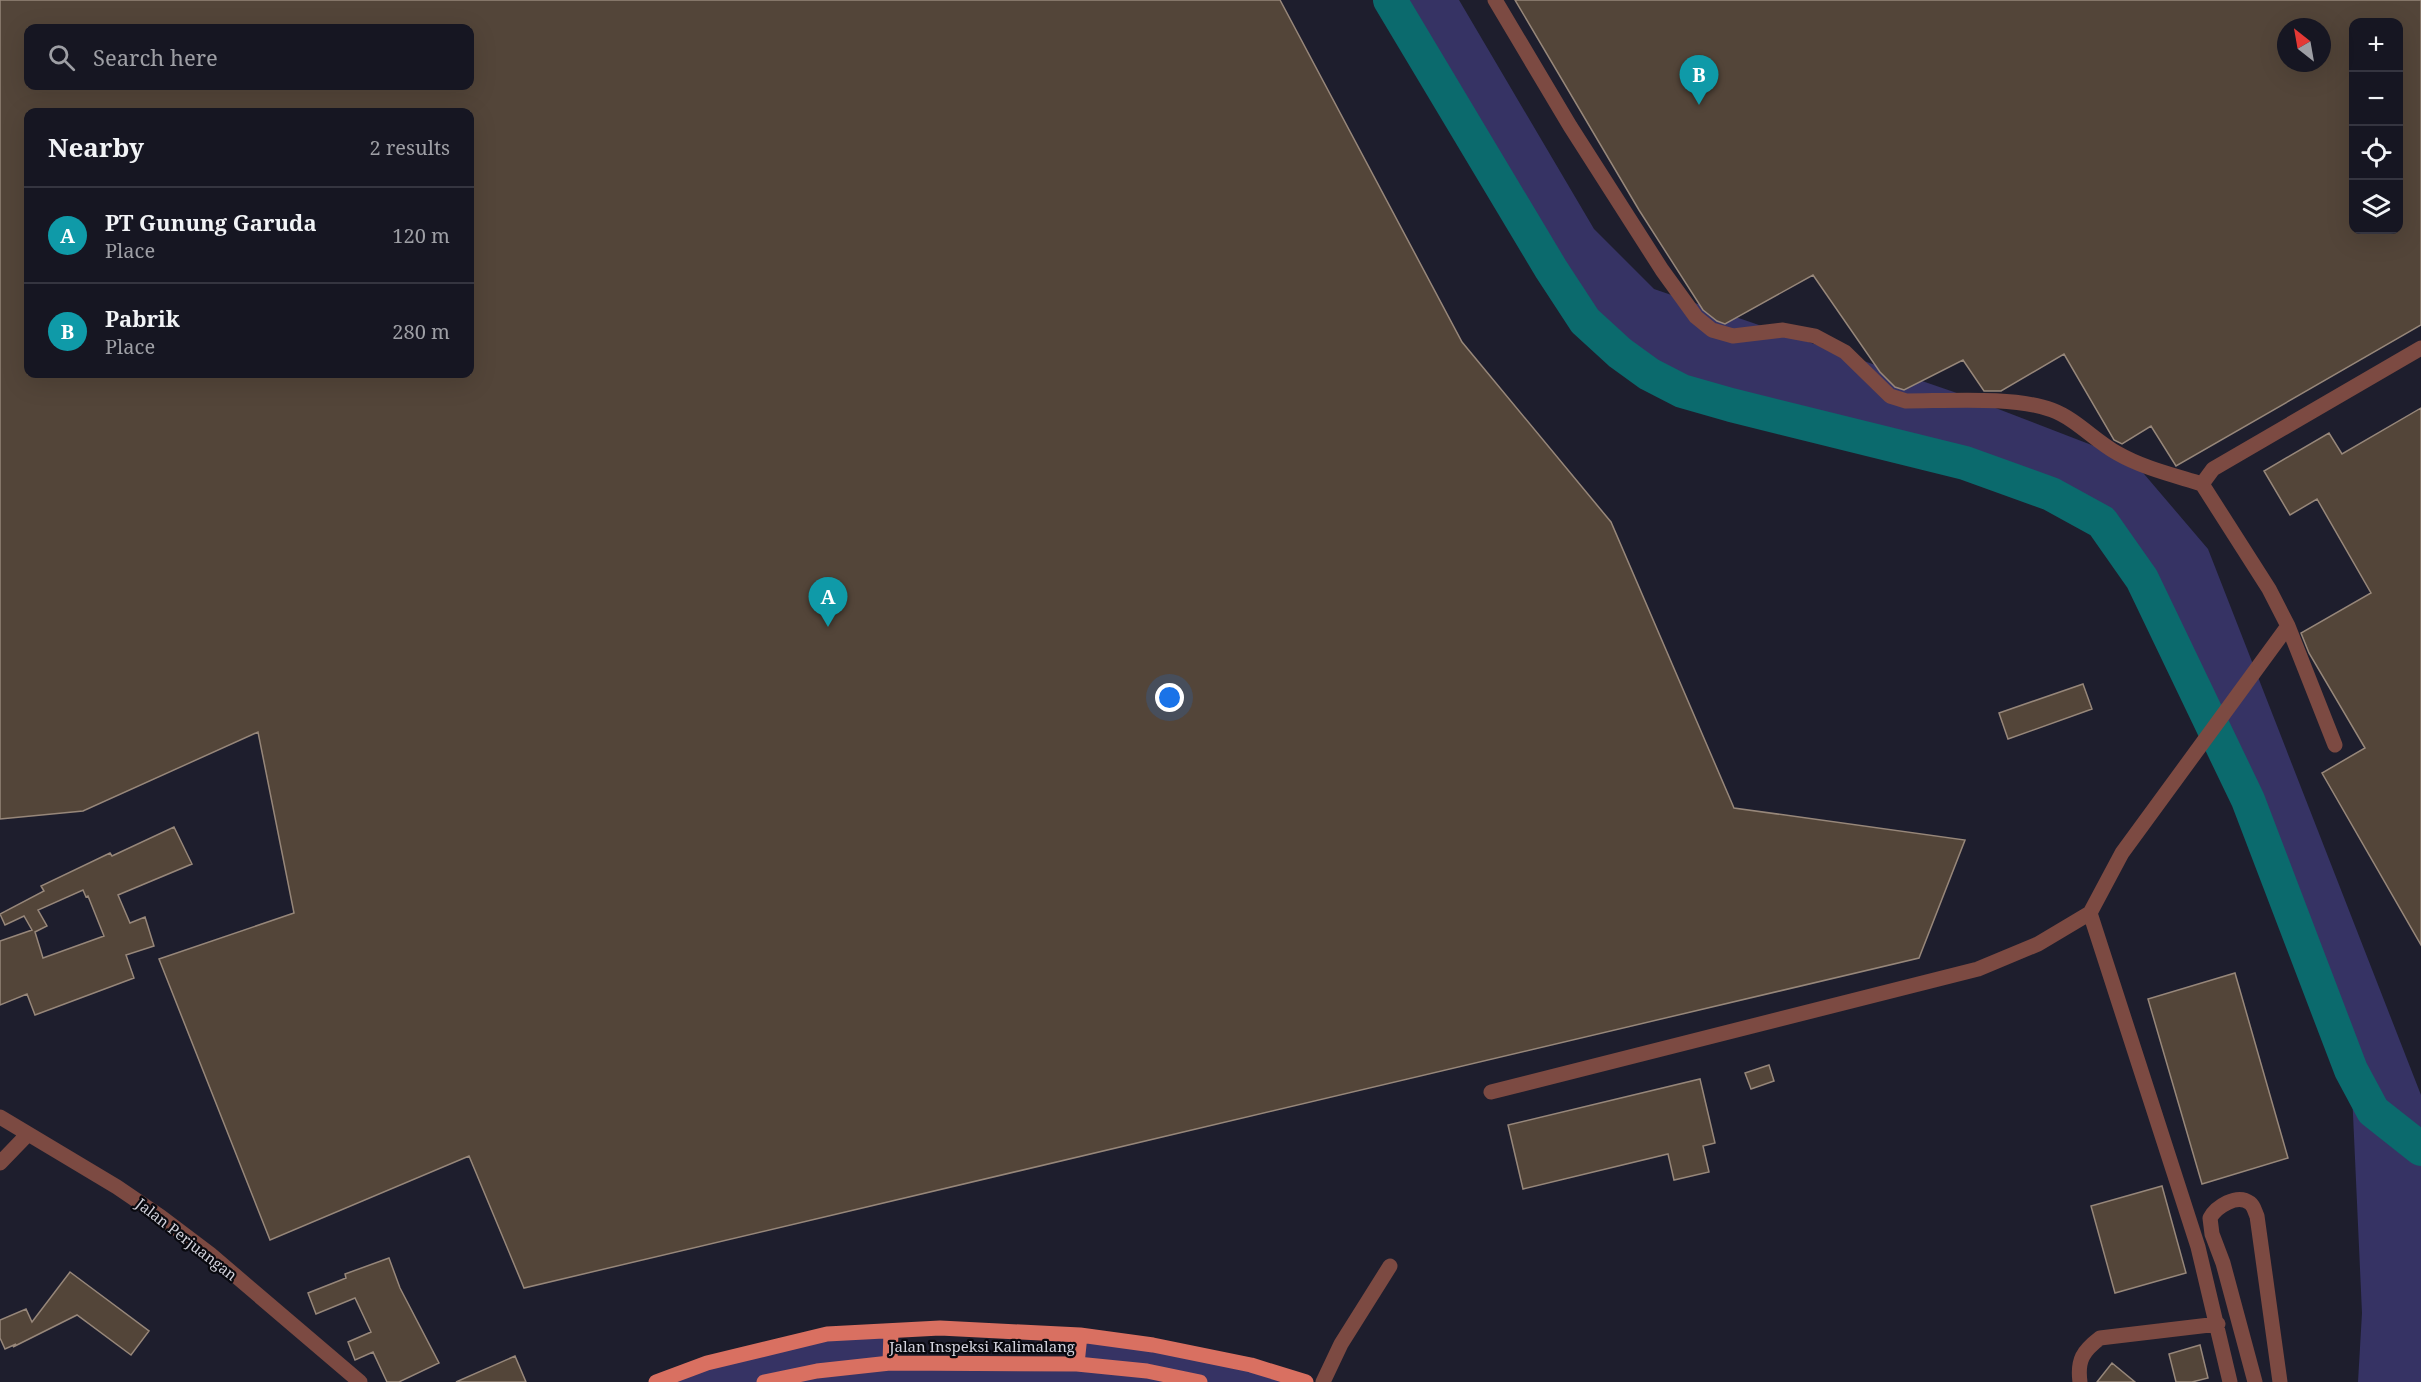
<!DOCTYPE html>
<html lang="en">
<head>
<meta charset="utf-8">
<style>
	:root { --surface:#161622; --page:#1f1f2a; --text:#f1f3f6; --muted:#9e9fa5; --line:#353540; --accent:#7c3aed }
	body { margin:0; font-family:"Noto Serif",serif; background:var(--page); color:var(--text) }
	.controls { position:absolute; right:18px; top:18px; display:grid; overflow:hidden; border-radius:12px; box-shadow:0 6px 24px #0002 }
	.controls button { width:54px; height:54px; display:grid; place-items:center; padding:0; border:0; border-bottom:2px solid var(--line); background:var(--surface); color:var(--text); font:30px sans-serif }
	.compass { position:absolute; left:2277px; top:18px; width:54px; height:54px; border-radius:50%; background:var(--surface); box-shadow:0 6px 24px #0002; rotate:329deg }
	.you { position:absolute; left:1170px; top:698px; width:21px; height:21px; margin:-15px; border:4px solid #fff; border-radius:50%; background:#1a73e8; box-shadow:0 0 0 9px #1a73e833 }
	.badge { display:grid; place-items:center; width:39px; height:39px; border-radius:50%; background:var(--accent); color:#fff; font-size:20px; font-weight:700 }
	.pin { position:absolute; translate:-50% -50px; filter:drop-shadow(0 2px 3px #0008) }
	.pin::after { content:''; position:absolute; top:32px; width:21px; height:18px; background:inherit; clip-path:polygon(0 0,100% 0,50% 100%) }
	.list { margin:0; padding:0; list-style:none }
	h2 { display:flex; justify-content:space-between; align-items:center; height:78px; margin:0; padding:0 24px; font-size:26px }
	h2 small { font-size:20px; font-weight:400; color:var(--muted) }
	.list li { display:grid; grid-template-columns:39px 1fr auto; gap:18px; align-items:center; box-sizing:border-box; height:96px; padding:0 24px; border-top:2px solid var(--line) }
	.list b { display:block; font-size:22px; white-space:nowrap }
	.list p { margin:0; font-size:20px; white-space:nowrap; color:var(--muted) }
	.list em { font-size:20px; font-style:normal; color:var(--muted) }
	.icon { flex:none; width:33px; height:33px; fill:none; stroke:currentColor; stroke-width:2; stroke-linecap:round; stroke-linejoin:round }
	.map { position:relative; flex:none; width:2421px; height:1382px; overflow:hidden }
	.search { position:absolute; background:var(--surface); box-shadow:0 6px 24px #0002; left:24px; top:24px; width:450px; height:66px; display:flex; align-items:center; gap:15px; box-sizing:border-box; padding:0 21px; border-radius:12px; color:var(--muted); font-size:22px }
	.panel { position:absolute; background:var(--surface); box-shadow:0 6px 24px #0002; left:24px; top:108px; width:450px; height:270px; border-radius:12px }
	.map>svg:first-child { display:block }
</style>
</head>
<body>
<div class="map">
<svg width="2421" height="1382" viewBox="0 0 2421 1382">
	<rect width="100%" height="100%" fill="#1e1e2d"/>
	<path fill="#363364" d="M1391 0H1459L1594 229 1654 289 1954 392 2133 461 2208 549 2421 1095V1382H2358L2362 1313 2351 1070 2248 800 2142 579 2102 522 2051 494 1965 463 1682 391 1649 374 1585 321 1554 273Z
		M891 1331 890 1362 1076 1364 1080 1335 1306 1382H656L768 1348Z"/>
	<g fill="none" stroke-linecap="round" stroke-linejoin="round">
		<path stroke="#0b6a6d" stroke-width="34" d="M1390 0 1551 269 1585 321 1620 353 1649 374 1682 391 1731 405 1965 463 2051 494 2102 522 2142 579 2248 800 2351 1070 2373 1111 2421 1149"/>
	</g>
	<path fill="#534539" stroke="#97877a" stroke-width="1.5" fill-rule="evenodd" d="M0 0H1280L1462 342 1611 522 1734 808 1965 840 1919 958 524 1288 469 1156 270 1240 159 959 294 913 258 732 83 811 0 819ZM28 28H470V86H28ZM28 112H470V374H28Z
		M1515 0H2421V325L2176 466 2151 426 2122 444 2114 440 2064 354 2001 391H1984L1963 360 1904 390 1895 387 1880 372 1813 275 1725 324 1717 321 1703 310 1639 210ZM2354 22H2398V230H2354ZM2286 27H2322V63H2286Z
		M2421 408V945L2322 773 2365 748 2309 653 2301 633 2371 593 2317 499 2290 515 2264 471 2329 433 2342 454Z
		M2083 684 2092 709 2008 739 1999 713Z
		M174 827 192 864 118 895 130 923 145 917 154 946 126 955 134 978 35 1015 27 994 0 1005V941L32 930 24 916 5 925 0 914 44 891 41 886 110 853 112 856ZM83 890 86 897 88 896 104 936 43 958 35 932 47 926 38 910Z
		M2235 973 2288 1158 2202 1184 2148 999Z
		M1769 1065 1774 1081 1751 1089 1745 1073Z
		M1700 1079 1715 1143 1703 1146 1709 1172 1674 1180 1668 1154 1523 1189 1508 1125Z
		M2162 1186 2186 1273 2115 1293 2091 1206Z
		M389 1258 400 1288 439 1363 399 1382H387L373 1352 355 1360 348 1342 371 1332 355 1298 316 1314 308 1293 346 1278 345 1274Z
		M70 1272 149 1331 131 1355 77 1315 13 1347 16 1344 5 1349 0 1338V1320L26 1309 32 1322Z
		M2200 1345 2208 1378 2192 1382H2176L2169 1354Z
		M515 1356 526 1382H456Z
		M2112 1363 2135 1382H2097Z"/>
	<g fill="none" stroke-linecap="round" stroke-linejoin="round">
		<path stroke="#7c4a42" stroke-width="15" d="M1495 0 1570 126 1662 270 1696 317 1712 330 1733 336 1783 330 1815 336 1845 352 1890 396 1906 401C1947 401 2015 396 2052 410 2076 419 2094 440 2117 453 2143 468 2173 475 2202 484
			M2202 484 2213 469 2421 348
			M2288 626 2335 745
			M2090 913 2198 1247 2230 1382
			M1491 1092 1978 969 2038 944 2090 913 2122 853 2288 626 2269 589 2202 484
			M0 1117 117 1187 161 1217 210 1254 360 1382
			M0 1163 28 1134
			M1323 1382 1341 1344 1390 1266
			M2080 1382C2077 1360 2083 1351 2100 1338L2218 1324
			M2255 1382 2223 1263 2212 1234 2210 1218C2216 1207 2237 1193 2250 1203 2254 1206 2255 1212 2257 1216L2280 1382"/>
		<path stroke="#d97061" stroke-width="15" d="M890 1363 891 1331
			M1077 1364 1080 1335
			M656 1382 707 1363 827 1334 940 1328 1080 1335 1153 1345 1251 1365 1306 1382
			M764 1382 817 1371 890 1363 1077 1364 1147 1371 1200 1382"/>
	</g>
	<g text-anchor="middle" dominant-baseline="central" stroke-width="4.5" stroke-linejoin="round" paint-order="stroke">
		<g font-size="15" fill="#d1d1db" stroke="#09090f">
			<text transform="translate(187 1239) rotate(38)">Jalan Perjuangan</text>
			<text x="982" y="1346">Jalan Inspeksi Kalimalang</text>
		</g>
	</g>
</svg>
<div class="controls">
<button>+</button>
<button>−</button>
<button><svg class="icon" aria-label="locate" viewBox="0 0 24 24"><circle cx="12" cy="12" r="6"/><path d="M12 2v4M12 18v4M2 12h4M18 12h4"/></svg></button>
<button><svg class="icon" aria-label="layers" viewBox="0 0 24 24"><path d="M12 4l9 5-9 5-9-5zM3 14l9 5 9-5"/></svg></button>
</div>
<svg class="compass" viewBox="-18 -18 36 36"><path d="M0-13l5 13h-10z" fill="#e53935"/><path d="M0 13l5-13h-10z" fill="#9e9fa5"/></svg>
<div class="you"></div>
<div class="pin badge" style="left:828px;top:627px;background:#0f9aa8">A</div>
<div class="pin badge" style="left:1699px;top:105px;background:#0f9aa8">B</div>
<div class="search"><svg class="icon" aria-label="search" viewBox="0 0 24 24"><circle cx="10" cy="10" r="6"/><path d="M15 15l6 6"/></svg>Search here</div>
<section class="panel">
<h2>Nearby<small>2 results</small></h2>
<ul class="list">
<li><span class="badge" style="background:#0f9aa8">A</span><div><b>PT Gunung Garuda</b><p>Place</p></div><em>120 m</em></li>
<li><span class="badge" style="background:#0f9aa8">B</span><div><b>Pabrik</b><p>Place</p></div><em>280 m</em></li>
</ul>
</section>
</div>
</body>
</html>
